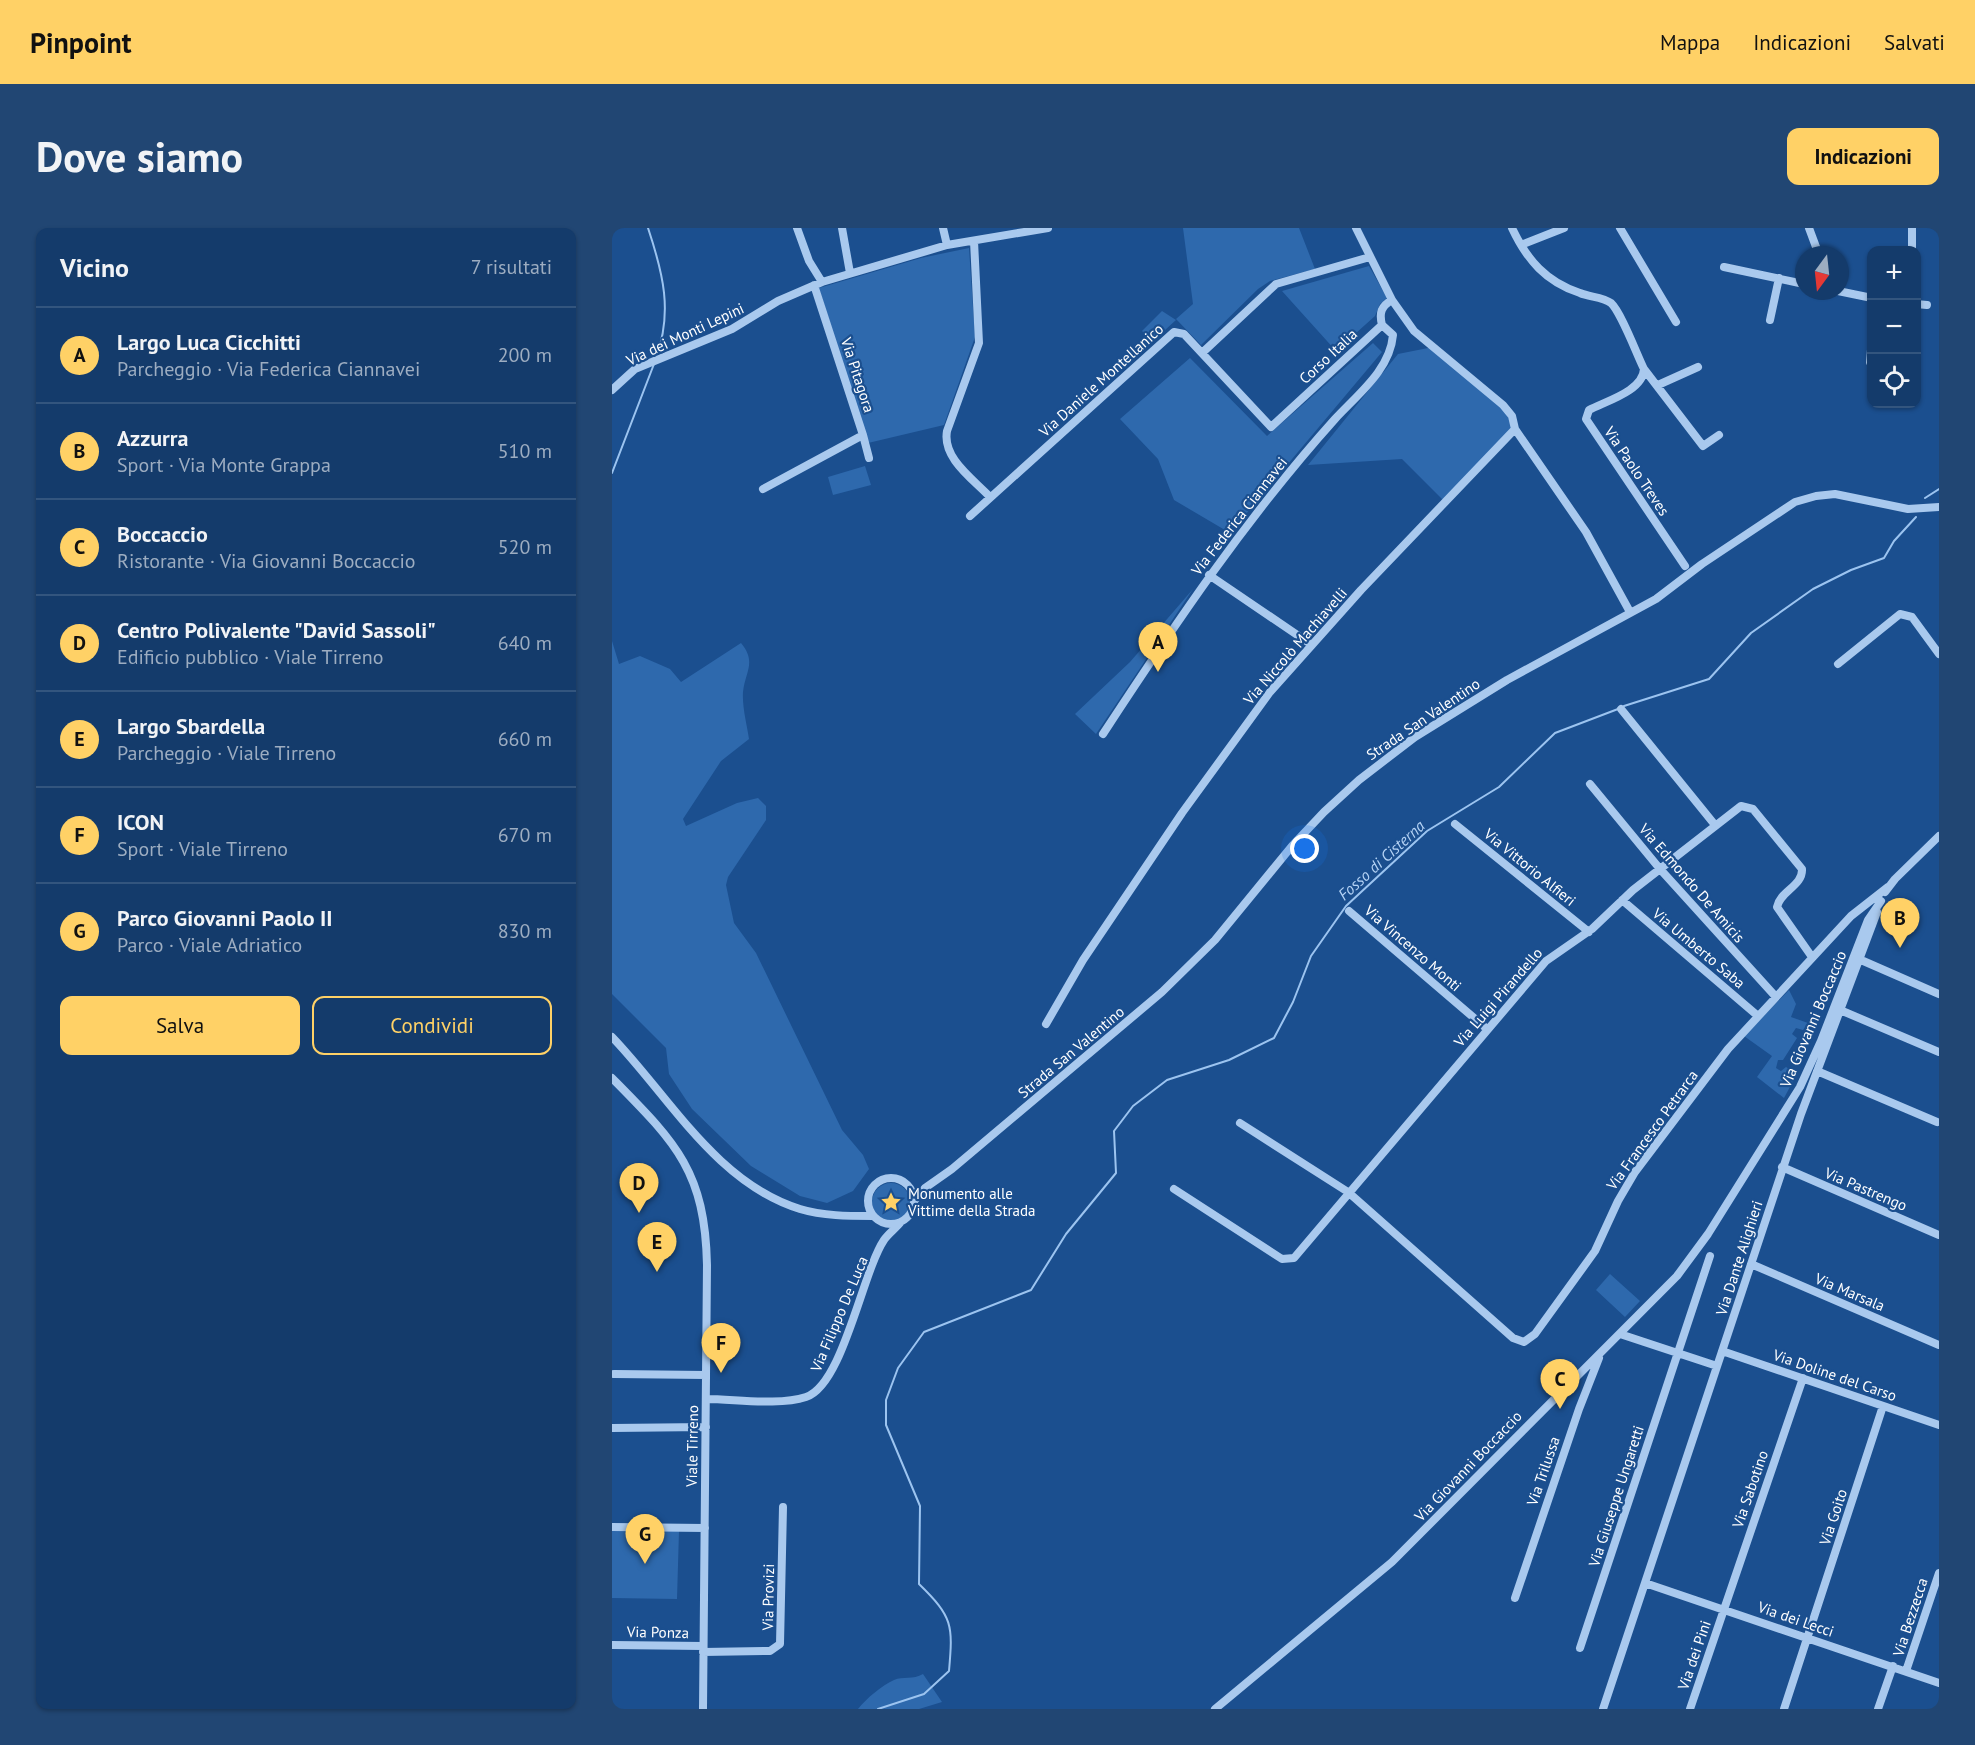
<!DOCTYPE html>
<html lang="it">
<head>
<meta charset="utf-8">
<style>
	:root { --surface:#143b6b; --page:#214673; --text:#f1f3f6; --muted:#9dadc1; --line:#33557e; --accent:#ffd166 }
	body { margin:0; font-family:"PT Sans",sans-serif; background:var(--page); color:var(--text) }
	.controls { position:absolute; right:18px; top:18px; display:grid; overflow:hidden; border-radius:12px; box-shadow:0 2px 4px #0004 }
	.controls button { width:54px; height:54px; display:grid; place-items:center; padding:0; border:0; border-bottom:2px solid var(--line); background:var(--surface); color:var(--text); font:30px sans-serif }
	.compass { position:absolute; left:1183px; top:18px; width:54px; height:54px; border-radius:50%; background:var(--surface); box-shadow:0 2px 4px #0004; rotate:195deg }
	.you { position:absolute; left:693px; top:621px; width:21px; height:21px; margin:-15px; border:4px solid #fff; border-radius:50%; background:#1a73e8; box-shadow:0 0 0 9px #1a73e833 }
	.badge { display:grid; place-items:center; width:39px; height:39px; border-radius:50%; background:var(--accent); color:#111; font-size:20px; font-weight:700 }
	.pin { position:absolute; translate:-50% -50px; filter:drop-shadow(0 2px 3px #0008) }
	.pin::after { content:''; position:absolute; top:32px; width:21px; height:18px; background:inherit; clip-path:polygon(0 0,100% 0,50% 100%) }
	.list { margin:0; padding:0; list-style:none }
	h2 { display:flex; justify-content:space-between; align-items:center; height:78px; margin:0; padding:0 24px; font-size:26px }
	h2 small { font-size:20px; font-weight:400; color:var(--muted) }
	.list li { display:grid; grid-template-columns:39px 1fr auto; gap:18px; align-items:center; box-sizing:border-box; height:96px; padding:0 24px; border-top:2px solid var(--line) }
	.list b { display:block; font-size:22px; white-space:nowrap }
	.list p { margin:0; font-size:20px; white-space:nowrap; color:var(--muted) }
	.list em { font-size:20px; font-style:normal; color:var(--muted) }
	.actions { display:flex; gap:12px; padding:18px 24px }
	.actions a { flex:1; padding:14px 0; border:2px solid var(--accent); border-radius:12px; text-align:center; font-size:21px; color:var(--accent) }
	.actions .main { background:var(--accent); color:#111 }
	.icon { flex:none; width:33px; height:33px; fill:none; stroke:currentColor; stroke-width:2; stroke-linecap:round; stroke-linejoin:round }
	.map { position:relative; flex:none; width:1327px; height:1481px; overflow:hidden; border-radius:12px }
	header { display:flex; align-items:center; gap:36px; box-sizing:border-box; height:84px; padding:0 30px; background:var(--accent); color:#111 }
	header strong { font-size:28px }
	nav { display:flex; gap:33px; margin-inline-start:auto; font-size:21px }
	.intro { display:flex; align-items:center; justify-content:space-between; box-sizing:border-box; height:144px; padding:0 36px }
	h1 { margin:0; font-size:42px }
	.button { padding:15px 27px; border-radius:12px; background:var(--accent); color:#111; font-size:21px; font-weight:700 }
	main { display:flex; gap:36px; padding:0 36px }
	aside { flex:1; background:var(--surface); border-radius:12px; box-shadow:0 2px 4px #0004 }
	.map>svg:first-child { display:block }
</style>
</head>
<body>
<header>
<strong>Pinpoint</strong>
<nav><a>Mappa</a><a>Indicazioni</a><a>Salvati</a></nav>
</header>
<div class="intro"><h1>Dove siamo</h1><a class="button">Indicazioni</a></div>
<main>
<aside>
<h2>Vicino<small>7 risultati</small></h2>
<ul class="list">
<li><span class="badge">A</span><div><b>Largo Luca Cicchitti</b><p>Parcheggio · Via Federica Ciannavei</p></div><em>200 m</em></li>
<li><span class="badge">B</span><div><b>Azzurra</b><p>Sport · Via Monte Grappa</p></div><em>510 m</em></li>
<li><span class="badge">C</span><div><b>Boccaccio</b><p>Ristorante · Via Giovanni Boccaccio</p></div><em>520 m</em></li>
<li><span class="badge">D</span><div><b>Centro Polivalente &quot;David Sassoli&quot;</b><p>Edificio pubblico · Viale Tirreno</p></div><em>640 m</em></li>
<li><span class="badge">E</span><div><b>Largo Sbardella</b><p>Parcheggio · Viale Tirreno</p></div><em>660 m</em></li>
<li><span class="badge">F</span><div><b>ICON</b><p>Sport · Viale Tirreno</p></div><em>670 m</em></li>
<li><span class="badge">G</span><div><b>Parco Giovanni Paolo II</b><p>Parco · Viale Adriatico</p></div><em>830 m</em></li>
</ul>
<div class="actions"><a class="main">Salva</a><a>Condividi</a></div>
</aside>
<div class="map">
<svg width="1327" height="1481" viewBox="0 0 1327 1481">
	<rect width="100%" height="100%" fill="#1b4f8f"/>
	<path fill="#2e69ad" d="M571 0H687L703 41 658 53 646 61 589 117 564 91 581 76Z
		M357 20 363 109 332 197 256 215 207 60 309 30Z
		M757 38 775 70 768 76 763 88 724 123 670 63Z
		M550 83 564 92 541 113 530 103Z
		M761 115 770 124 618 305 562 272 546 231 508 191 578 130 655 208Z
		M821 119 886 172 903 201 833 274 790 231 696 237 786 126Z
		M253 238 259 257 221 267 216 249Z
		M581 361 484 506 463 486 518 434Z
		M0 413 7 436 28 428 58 441 69 454 129 415C145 434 133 444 131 464 130 479 135 497 137 511L109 533 71 591 74 598 125 575 146 570 154 578V592L116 649 114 657 122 695 144 725 230 902 251 927 257 941 241 963 215 975 188 968 139 938 80 881 57 846 54 820 0 766Z
		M1177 762 1184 776 1179 789 1196 795 1191 802 1184 800 1180 806 1185 810 1171 832H1166L1164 840 1169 843 1174 839 1185 846 1172 870 1145 849 1160 828 1132 808Z
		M260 974a19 19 0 1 1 38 0a19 19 0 1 1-38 0Z
		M998 1046 1028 1073 1013 1089 984 1062Z
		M0 1302 67 1303 65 1371 0 1370Z
		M311 1446 330 1474 307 1481H246C255 1470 269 1458 282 1452 291 1448 301 1452 311 1446Z"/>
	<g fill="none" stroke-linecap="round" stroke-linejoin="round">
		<path stroke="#9cc4f0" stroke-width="2" d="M36 0C51 45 61 84 44 130
			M0 245 42 136
			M1313 270 1327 261
			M1012 478 1097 451 1139 405 1201 361 1239 342 1272 330 1282 313 1304 289
			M266 1481 312 1466 337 1443C341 1397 341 1389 307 1356L308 1278 274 1197V1172L286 1140 312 1104 419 1062 454 1006 504 945 502 903 521 878 555 852 617 832 662 810 681 774 699 728 734 678 815 603 887 559 943 505 1006 481"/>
		<path stroke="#a9c9ee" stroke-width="8" d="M185 0 197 33 210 54
			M230 0 238 45
			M331 0 335 17
			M900 0C915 32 934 54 968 65 977 69 991 69 999 75 1009 84 1025 127 1032 141 1031 163 994 173 977 182L974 191 1073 338
			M1008 0 1064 94
			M1197 0 1207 27
			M362 13 367 115 335 203C330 230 361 251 378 269
			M909 17 952 0
			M1300 22V0
			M1112 39 1192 56
			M1226 63 1260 70
			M1304 76 1315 77
			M1158 92 1167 50
			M590 125 664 56 758 29
			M1258 134 1260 109
			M1032 141 1091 218 1107 207
			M1046 157 1086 139
			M0 162 23 141 120 101 166 73 210 54 335 17 436 0
			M903 201 974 304 1018 384
			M251 207 257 230
			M151 261 251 207 202 57
			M358 288 562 104 572 106 659 199 770 97C767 85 769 78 780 72
			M597 347 700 417
			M1226 436 1288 386 1300 389 1327 426
			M1009 481 1103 597
			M491 506C563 396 635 289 723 191 746 166 778 142 781 107L770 97
			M978 556 1048 641 1164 769
			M843 596 977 704
			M1273 664 1283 651 1327 608
			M1010 672 1146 788
			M737 683 875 801
			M1249 732 1327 766
			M1228 782 1327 824
			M434 796 471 732 570 585 658 464 749 362 903 201 900 188 891 177 802 103 780 72 744 0
			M0 809C57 868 104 955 188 981 211 988 236 988 261 988
			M1205 843 1325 894
			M0 850C63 914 93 942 95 1037L91 1481
			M628 895 736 964 901 1110 912 1114 923 1106 983 1023 1006 973 1023 944 1116 821 1239 688 1276 659
			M1170 939 1327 1007
			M256 973a23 23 0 1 1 46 0a23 23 0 1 1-46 0Z
			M562 961 670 1031 682 1030 934 733 980 701 1021 662 1129 578 1141 581 1190 641C1191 658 1168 663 1165 679L1200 729
			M303 972 313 960 340 941 550 764 603 712 680 618 712 584 747 552 803 509 895 452 1044 371 1090 336 1183 274 1204 268 1223 266 1296 281 1327 279
			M1139 1036 1327 1117
			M1008 1106 1105 1138
			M1110 1123 1327 1197
			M2 1146 94 1147
			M94 1171C123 1171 167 1178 194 1169 231 1157 250 1045 272 1012 276 1006 283 1001 288 995
			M0 1200 94 1199
			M0 1299 93 1300
			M1033 1355 1327 1455
			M903 1370 967 1181 987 1130
			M0 1417 91 1418
			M968 1420 1098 1028
			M91 1424 158 1423 168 1416 171 1279
			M1294 1443 1327 1345
			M603 1481 780 1334 1065 1048 1096 1006 1188 859 1209 813 1256 692 1269 673
			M991 1481 1189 886 1265 684
			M1078 1481 1191 1150
			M1172 1481 1271 1178
			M1266 1481 1281 1438"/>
	</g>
	<defs>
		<g id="sight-bare" transform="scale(1.62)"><path d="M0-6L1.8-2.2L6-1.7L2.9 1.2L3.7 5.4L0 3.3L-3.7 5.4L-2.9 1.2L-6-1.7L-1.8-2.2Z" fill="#ffd166" stroke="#1b4f8f" stroke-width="2.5" paint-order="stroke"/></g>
	</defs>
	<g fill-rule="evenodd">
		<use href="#sight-bare" x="279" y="974"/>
	</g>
	<g text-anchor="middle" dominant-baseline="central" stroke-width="4.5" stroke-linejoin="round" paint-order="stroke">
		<g font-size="15" fill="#fff" stroke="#1b4f8f">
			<text transform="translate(73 106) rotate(-25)">Via dei Monti Lepini</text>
			<text transform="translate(716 128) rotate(-43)">Corso Italia</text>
			<text transform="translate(246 147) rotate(72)">Via Pitagora</text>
			<text transform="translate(489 152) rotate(-42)">Via Daniele Montellanico</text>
			<text transform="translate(1025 243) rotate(56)">Via Paolo Treves</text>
			<text transform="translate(627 288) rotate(-52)">Via Federica Ciannavei</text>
			<text transform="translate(683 418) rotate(-49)">Via Niccolò Machiavelli</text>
			<text transform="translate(811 491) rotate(-34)">Strada San Valentino</text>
			<text transform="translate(918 639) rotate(39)">Via Vittorio Alfieri</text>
			<text transform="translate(1080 655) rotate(49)">Via Edmondo De Amicis</text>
			<text transform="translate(801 720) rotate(41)">Via Vincenzo Monti</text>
			<text transform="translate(1087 720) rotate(40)">Via Umberto Saba</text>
			<text transform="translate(886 769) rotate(-49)">Via Luigi Pirandello</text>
			<text transform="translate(1201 791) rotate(-67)">Via Giovanni Boccaccio</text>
			<text transform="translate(459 824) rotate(-40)">Strada San Valentino</text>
			<text transform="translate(1040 902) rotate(-54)">Via Francesco Petrarca</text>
			<text transform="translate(1254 961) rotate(23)">Via Pastrengo</text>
			<text transform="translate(1127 1030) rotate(-72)">Via Dante Alighieri</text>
			<text transform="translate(1238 1064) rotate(23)">Via Marsala</text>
			<text transform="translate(227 1086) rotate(-67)">Via Filippo De Luca</text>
			<text transform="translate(1223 1147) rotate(19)">Via Doline del Carso</text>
			<text transform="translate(80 1218) rotate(-89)">Viale Tirreno</text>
			<text transform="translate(856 1238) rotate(-46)">Via Giovanni Boccaccio</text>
			<text transform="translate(931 1243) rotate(-71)">Via Trilussa</text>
			<text transform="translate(1138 1261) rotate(-71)">Via Sabotino</text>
			<text transform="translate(1004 1268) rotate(-72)">Via Giuseppe Ungaretti</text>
			<text transform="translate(1221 1289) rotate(-72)">Via Goito</text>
			<text transform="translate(156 1369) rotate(-89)">Via Provizi</text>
			<text transform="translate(1298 1389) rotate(-72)">Via Bezzecca</text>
			<text transform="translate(1184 1391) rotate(19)">Via dei Lecci</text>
			<text transform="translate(46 1404) rotate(1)">Via Ponza</text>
			<text transform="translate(1082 1427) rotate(-71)">Via dei Pini</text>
		</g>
		<g font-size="15" fill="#fff" stroke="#1b4f8f" text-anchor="start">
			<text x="296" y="965">Monumento alle<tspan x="296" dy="17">Vittime della Strada</tspan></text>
		</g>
		<g font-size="16" font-style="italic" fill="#b5d3f5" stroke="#1b4f8f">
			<text transform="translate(769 632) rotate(-42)">Fosso di Cisterna</text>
		</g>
	</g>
</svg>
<div class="controls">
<button>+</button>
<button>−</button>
<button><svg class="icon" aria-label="locate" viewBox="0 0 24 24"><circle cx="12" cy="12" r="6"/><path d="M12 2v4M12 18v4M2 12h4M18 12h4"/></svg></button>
</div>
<svg class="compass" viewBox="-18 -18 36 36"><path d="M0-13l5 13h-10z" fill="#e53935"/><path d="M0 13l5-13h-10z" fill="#9dadc1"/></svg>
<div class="you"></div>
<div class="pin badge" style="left:546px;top:444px">A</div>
<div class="pin badge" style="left:1288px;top:720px">B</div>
<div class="pin badge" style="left:948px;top:1181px">C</div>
<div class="pin badge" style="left:27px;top:985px">D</div>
<div class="pin badge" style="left:45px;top:1044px">E</div>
<div class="pin badge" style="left:109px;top:1145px">F</div>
<div class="pin badge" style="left:33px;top:1336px">G</div>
</div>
</main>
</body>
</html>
